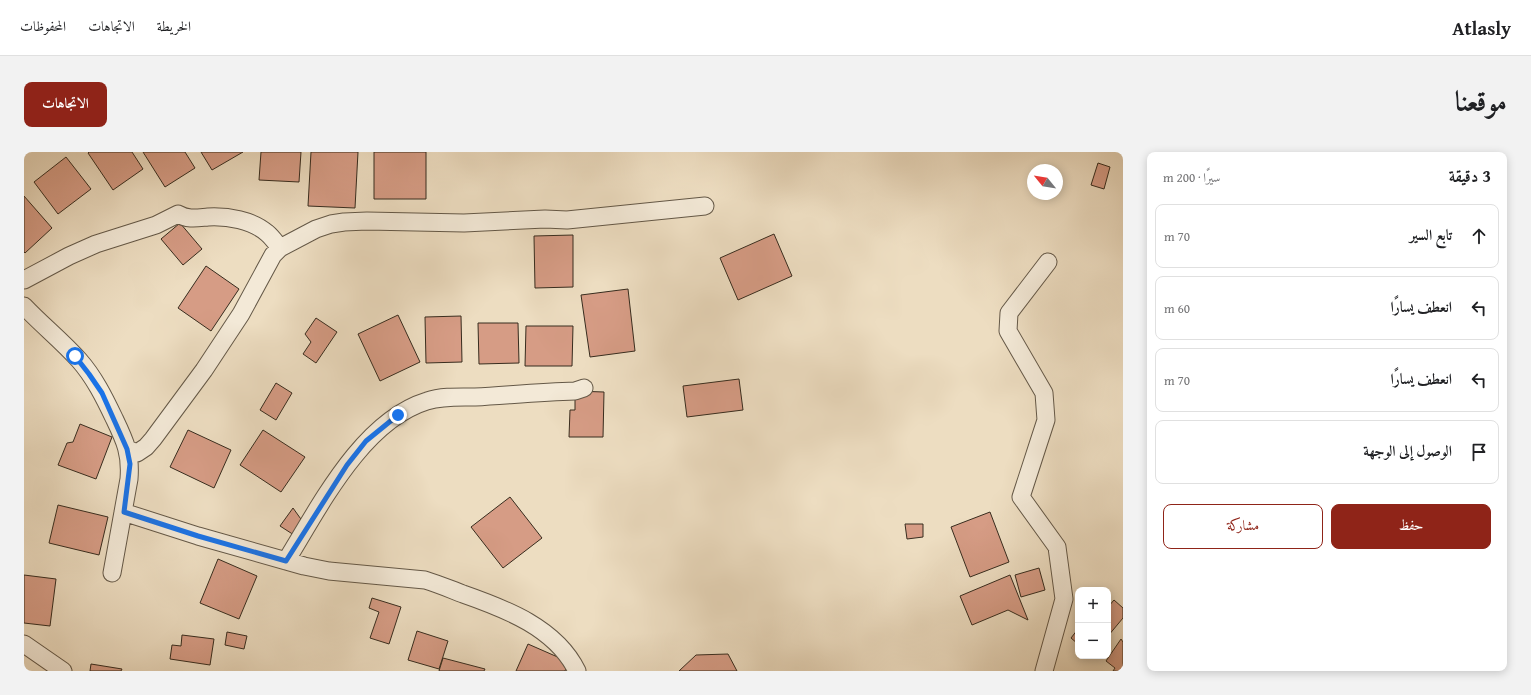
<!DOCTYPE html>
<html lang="ar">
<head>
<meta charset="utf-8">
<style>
	:root { --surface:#fff; --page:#f2f2f2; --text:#202124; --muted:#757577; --line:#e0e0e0; --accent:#8f2418 }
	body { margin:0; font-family:"Gentium Book Plus",Amiri,serif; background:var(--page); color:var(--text); direction:rtl }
	.controls { position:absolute; right:12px; bottom:12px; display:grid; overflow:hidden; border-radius:8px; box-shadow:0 2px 10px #0003 }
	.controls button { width:36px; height:36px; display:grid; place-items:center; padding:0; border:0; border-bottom:1px solid var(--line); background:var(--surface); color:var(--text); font:20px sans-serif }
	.compass { position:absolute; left:1003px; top:12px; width:36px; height:36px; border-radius:50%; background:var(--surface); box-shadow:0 2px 10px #0003; rotate:300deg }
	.stop { position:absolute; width:12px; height:12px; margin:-9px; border:3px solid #1a73e8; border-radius:50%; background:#fff }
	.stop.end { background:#1a73e8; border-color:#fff; box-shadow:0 1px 4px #0008 }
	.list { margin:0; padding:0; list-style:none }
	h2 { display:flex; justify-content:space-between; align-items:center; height:52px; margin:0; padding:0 16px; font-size:17px }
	h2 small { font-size:13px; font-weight:400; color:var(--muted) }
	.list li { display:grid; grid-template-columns:26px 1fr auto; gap:12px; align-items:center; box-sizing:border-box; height:64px; margin:0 8px 8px; padding:0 8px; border:1px solid var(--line); border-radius:8px }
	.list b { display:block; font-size:15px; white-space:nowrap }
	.list em { font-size:13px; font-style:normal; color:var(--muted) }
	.actions { display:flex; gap:8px; padding:12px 16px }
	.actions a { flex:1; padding:9px 0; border:1px solid var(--accent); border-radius:8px; text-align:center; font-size:14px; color:var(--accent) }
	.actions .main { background:var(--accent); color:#fff }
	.icon { flex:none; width:22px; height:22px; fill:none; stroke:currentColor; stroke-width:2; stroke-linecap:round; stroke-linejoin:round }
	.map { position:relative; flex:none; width:1099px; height:519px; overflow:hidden; direction:ltr; border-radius:8px }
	header { display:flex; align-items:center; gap:24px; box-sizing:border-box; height:56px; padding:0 20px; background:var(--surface); border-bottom:1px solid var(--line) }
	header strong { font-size:19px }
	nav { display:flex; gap:22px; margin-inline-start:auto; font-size:14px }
	.intro { display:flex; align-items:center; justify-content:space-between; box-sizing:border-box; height:96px; padding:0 24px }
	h1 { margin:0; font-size:28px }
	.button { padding:10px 18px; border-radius:8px; background:var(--accent); color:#fff; font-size:14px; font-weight:700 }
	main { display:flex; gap:24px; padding:0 24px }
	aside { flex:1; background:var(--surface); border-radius:8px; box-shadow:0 2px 10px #0003 }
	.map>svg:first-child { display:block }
</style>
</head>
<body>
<header>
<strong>Atlasly</strong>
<nav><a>الخريطة</a><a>الاتجاهات</a><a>المحفوظات</a></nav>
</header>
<div class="intro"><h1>موقعنا</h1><a class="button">الاتجاهات</a></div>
<main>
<aside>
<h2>3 دقيقة<small>سيرًا · 200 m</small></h2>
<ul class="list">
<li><svg class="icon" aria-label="ahead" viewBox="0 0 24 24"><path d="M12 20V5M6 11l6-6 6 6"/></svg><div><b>تابع السير</b></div><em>70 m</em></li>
<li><svg class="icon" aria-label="left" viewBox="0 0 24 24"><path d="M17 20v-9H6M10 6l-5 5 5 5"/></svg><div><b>انعطف يسارًا</b></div><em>60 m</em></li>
<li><svg class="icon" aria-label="left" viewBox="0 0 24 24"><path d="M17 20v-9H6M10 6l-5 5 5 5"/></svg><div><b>انعطف يسارًا</b></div><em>70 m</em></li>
<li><svg class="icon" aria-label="arrive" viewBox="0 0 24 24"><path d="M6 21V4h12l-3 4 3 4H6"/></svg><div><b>الوصول إلى الوجهة</b></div></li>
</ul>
<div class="actions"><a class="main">حفظ</a><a>مشاركة</a></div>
</aside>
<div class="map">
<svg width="1099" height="519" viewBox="0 0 1099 519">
	<rect width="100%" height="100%" fill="#edddc1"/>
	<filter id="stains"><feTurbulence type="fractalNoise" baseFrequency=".005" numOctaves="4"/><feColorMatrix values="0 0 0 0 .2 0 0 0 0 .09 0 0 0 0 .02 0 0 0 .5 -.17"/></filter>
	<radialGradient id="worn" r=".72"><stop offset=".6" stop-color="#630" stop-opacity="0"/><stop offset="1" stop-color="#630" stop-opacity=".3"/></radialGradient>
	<path fill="#d69c85" stroke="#372c1e" d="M65 0H108L119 17 89 38 64 1Z
		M119 0H161L171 16 141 35Z
		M177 0H219L188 18Z
		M237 0H277L275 30 235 28Z
		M287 0H334L331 56 284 54Z
		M350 0H402V47H350Z
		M42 5 67 37 34 62 10 30Z
		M1074 11 1086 15 1080 37 1067 33Z
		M0 44 28 76 1 101 0 100Z
		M156 71 178 97 159 113 137 87Z
		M750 82 768 124 714 148 696 106Z
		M549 83V135L511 136 510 84Z
		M182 114 215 137 187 179 154 156Z
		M604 137 611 199 566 205 557 143Z
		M374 163 396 210 356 229 334 182Z
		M437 164 438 210 402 211 401 165Z
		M292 166 313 180 292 211 279 202 287 190 281 182Z
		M454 171H494L495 211 455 212Z
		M502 174H549L548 214H501Z
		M715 227 719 258 663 265 659 234Z
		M252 231 268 241 252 268 236 258Z
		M551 239 580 240 579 285H545L546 258H551Z
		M56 272 88 285 72 327 34 313 43 291 49 290Z
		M164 278 207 298 190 336 146 315Z
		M239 278 281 305 257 340 216 313Z
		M486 345 518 386 479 416 447 375Z
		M34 353 84 365 75 403 25 391Z
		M269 356 279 370 270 383 256 374Z
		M966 360 985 410 946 425 927 375Z
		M881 372H899V385L883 387Z
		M194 407 233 424 215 467 176 451Z
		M1015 416 1021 438 997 445 991 423Z
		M0 423 32 427 26 474 0 471Z
		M986 423 1004 468 984 458 948 473 936 444Z
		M348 446 377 455 365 492 346 486 355 460 345 456Z
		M1090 448 1099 456V466L1084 484V455Z
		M1054 477V492L1047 486Z
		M393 479 424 489 415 517 384 508Z
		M203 480 223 484 220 497 201 493Z
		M158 483 190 487 186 513 146 507 148 493 157 494Z
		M1097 487 1099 490V519H1089L1091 516 1082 509Z
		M504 492 545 510 541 519H492Z
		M704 502 713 519H655L672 503Z
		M419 506 461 517 460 519H415Z
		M67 512 98 517 97 519H66Z"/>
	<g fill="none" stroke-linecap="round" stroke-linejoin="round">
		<g stroke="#645847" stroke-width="19">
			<path id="minor" d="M256 96 292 77 307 72 320 70 343 69 440 71 521 67 543 68 681 54
				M0 128 45 104 72 92 132 73 154 62C164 68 173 66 184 65 204 64 228 68 243 81 248 85 252 91 256 96L249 103 217 162 180 218 129 287 122 295 113 301 103 297
				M0 154C18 173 38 189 55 208 70 225 80 245 90 266 101 289 107 301 105 327L88 421
				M99 360 174 384 280 414 305 419 401 428C414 432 426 437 439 442 482 457 532 476 553 519
				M262 409C296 354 338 269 403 249 418 244 436 245 451 245 485 243 518 240 551 239L560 236
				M0 492 39 519
				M1020 519 1040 447 1033 395 997 345 1022 268 1020 241 984 179 985 161 1024 110"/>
		</g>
		<use href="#minor" stroke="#f3e9d7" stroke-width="17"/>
	</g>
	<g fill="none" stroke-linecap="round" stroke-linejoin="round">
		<path stroke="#1a73e8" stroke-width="5" d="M51 204 65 222 78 241 103 297 106 312 100 360 174 384 262 409 323 313 342 289 374 263"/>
	</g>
	<rect width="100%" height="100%" filter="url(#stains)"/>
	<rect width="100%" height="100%" fill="url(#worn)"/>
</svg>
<div class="controls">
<button>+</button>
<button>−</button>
</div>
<svg class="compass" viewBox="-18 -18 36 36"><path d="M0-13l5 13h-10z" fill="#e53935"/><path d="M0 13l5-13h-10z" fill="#757577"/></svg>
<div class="stop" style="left:51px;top:204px"></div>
<div class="stop end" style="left:374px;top:263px"></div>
</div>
</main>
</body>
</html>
